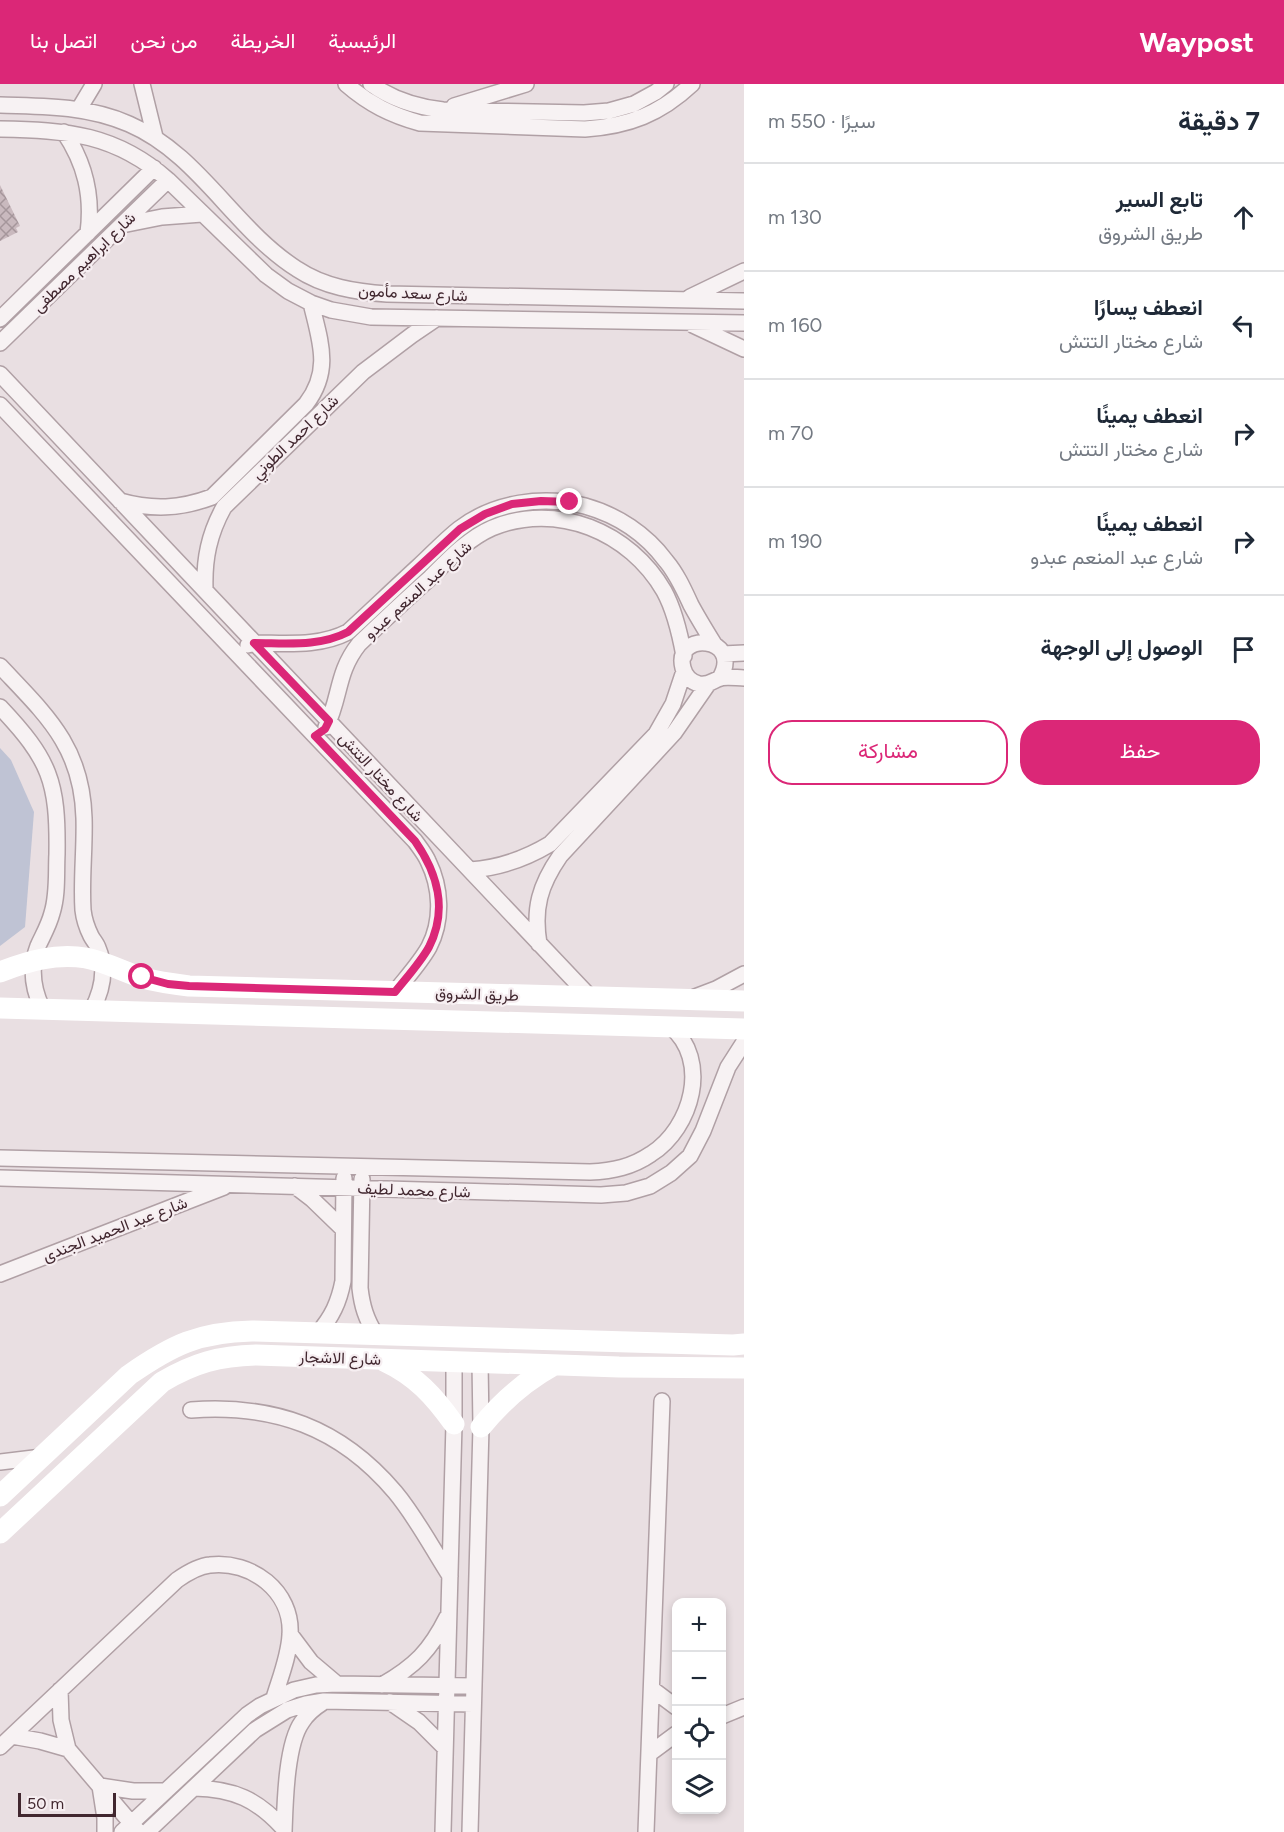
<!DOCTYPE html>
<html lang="ar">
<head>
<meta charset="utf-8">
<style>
	:root { --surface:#fff; --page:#f6f6f7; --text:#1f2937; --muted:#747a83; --line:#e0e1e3; --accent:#db2777 }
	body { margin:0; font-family:Figtree,Vazirmatn,sans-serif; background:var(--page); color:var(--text); direction:rtl }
	.controls { position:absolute; right:18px; bottom:18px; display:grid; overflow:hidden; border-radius:12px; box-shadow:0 3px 9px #0003 }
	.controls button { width:54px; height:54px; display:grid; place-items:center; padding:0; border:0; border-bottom:2px solid var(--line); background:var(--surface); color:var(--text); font:30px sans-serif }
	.scale { position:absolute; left:18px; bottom:15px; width:98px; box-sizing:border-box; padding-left:6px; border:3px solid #41272f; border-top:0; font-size:16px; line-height:21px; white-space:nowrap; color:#41272f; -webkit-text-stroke:4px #f6eef1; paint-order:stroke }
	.stop { position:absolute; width:18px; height:18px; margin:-14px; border:4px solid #db2777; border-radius:50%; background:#fff }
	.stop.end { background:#db2777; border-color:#fff; box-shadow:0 2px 6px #0008 }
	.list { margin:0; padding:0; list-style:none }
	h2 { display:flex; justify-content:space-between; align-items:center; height:78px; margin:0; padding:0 24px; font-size:26px }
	h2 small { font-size:20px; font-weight:400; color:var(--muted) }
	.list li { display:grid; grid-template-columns:39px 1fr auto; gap:18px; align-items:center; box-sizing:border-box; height:108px; padding:0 24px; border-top:2px solid var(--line) }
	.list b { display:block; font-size:22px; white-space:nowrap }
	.list p { margin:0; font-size:20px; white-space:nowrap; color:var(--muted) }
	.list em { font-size:20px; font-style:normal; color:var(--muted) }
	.actions { display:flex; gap:12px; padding:18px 24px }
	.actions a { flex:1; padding:14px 0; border:2px solid var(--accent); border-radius:24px; text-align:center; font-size:21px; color:var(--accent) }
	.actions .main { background:var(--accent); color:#fff }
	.icon { flex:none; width:33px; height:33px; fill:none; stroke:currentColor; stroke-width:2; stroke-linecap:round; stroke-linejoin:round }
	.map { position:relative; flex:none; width:744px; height:1748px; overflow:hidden; direction:ltr }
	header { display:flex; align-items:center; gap:36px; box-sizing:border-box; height:84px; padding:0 30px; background:var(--accent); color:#fff }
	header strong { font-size:28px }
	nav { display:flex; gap:33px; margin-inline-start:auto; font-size:21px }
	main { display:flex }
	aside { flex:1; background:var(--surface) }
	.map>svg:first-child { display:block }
</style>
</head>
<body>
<header>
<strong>Waypost</strong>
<nav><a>الرئيسية</a><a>الخريطة</a><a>من نحن</a><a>اتصل بنا</a></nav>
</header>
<main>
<aside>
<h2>7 دقيقة<small>سيرًا · 550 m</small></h2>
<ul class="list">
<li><svg class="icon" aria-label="ahead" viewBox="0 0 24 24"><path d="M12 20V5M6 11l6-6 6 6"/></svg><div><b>تابع السير</b><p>طريق الشروق</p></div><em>130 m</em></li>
<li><svg class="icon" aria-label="left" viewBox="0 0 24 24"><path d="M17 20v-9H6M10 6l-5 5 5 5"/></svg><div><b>انعطف يسارًا</b><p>شارع مختار التتش</p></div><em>160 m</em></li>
<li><svg class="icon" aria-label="right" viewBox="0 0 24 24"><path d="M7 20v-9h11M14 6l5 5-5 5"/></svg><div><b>انعطف يمينًا</b><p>شارع مختار التتش</p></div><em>70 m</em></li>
<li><svg class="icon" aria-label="right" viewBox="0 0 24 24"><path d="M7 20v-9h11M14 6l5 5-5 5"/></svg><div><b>انعطف يمينًا</b><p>شارع عبد المنعم عبدو</p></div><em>190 m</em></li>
<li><svg class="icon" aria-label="arrive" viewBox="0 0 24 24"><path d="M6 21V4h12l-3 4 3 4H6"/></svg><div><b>الوصول إلى الوجهة</b></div></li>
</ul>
<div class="actions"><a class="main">حفظ</a><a>مشاركة</a></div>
</aside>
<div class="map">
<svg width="744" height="1748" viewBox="0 0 744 1748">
	<defs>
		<pattern id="building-cross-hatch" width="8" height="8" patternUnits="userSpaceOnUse" patternTransform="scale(1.5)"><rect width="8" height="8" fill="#c9b9be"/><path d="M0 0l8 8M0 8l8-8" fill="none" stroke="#a5969b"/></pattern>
	</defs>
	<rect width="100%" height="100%" fill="#e9dfe2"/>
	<path fill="#bfc3d4" d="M0 664 11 676 34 728 25 843 0 862Z"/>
	<path fill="url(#building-cross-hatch)" d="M0 101 20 142 16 144 18 148 0 157Z"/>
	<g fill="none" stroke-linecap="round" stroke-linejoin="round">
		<g stroke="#b0a0a5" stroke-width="18">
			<path id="street" d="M142 0 155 53
				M346 0C369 20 391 31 420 39L585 45C629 42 660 30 692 0
				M371 0C393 16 416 23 443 26L584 29 609 27 634 20 656 8 666 0
				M0 21C44 22 88 22 129 40 199 70 234 145 297 185 324 203 356 208 387 210L744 217
				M454 22 526 0
				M79 25 94 0
				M0 45C67 46 116 50 168 96L266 191 288 207 311 219 331 226 371 233 744 239
				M64 48C85 79 93 111 88 149
				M122 141 162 133 202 130
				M690 213 744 187
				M0 235 154 84
				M693 241 744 265
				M0 259 168 96
				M0 290 590 913
				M0 321 415 757C420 764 425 770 428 777 441 803 443 836 429 863 420 879 407 893 395 908
				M120 417C152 426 180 425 212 413L306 320C332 286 320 257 311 219
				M205 505C204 475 209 450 224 423L363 288 412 251 437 234
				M248 561 254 559C287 559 319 563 348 548 372 526 395 504 419 482 432 470 445 456 459 445 494 418 543 411 585 422 617 431 646 450 666 477 677 490 684 506 691 521 698 534 706 547 714 560
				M723 570 744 569
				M0 582C46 631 82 662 84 734 85 764 81 795 83 826 84 835 87 844 91 852 93 856 97 860 98 864 107 885 102 907 92 926
				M720 594C744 552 673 546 683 584 685 592 691 598 699 600 709 602 713 596 721 594 727 592 737 594 744 594
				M0 623C50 676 58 697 57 770 56 789 58 810 52 829 49 841 43 851 38 862 30 883 33 905 42 924
				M326 643C341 613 336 589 359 560 382 538 405 516 429 495 448 476 467 455 492 444 557 417 630 448 664 507 675 527 680 550 684 572
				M470 786C499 784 525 775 550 760L656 650 673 620 684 587
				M539 860C533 824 540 801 560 772L674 649 708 600
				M695 913 716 905 744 890
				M0 1074 590 1088C613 1087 632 1083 651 1070 692 1044 711 976 670 942
				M0 1094 601 1111 626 1109 650 1102 671 1089 690 1072 703 1047 728 983 744 958
				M362 1095 360 1204C362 1222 366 1235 376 1251
				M295 1102 312 1115 343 1145
				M0 1190 224 1103
				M318 1249C332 1233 339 1218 343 1197L344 1094
				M191 1326C274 1320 340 1343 395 1408 416 1433 432 1464 450 1492
				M0 1378 42 1373
				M290 1550 311 1578 337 1600
				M382 1601C415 1582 430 1567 447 1533
				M652 1605 676 1623
				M60 1606 61 1636 68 1665 137 1746
				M390 1618 419 1638 445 1664
				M722 1632 744 1623
				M12 1652 40 1657 68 1665
				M0 1663 177 1496C187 1489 198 1482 210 1481 251 1476 293 1507 290 1551 289 1572 280 1594 274 1614
				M649 1670 676 1650
				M194 1704C234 1705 257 1715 284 1745
				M105 1748V1734L100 1702 133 1707H166
				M122 1748 247 1631 260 1622 294 1606 316 1601 337 1600 474 1602
				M147 1748 255 1646 287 1626 306 1620 324 1617 473 1620
				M284 1748C285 1720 286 1660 302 1638 307 1630 314 1624 322 1619
				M443 1748 454 1340V1278
				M470 1748 481 1343 480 1278
				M646 1748 662 1317"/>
		</g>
		<use href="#street" stroke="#f7f2f3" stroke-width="15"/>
		<path stroke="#fff" stroke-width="21" d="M0 888C28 877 56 869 86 874 106 878 124 888 143 894 158 898 173 900 189 902L744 917
			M0 924 744 945
			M384 1277C416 1292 434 1312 454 1340
			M481 1343C502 1317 525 1297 554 1281
			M0 1412 129 1291C172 1261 199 1248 252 1247L733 1261 744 1260
			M0 1449 162 1298C194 1279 219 1272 256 1271L619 1283 744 1284"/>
	</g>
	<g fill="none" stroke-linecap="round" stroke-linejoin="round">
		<path stroke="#db2777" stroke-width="8" d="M142 893 168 900 189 902 395 908C407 893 420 879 429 863 448 825 438 790 415 757L315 652 325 645 329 637 254 559C287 559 319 563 348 548L460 445 485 430 512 420 541 417 570 418"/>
	</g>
	<g text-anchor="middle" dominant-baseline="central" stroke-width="4.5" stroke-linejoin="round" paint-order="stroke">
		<g font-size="16" fill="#41272f" stroke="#f6eef1">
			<text transform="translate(84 178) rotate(-44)">شارع ابراهيم مصطفى</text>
			<text transform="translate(413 209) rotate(3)">شارع سعد مأمون</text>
			<text transform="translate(295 353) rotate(-44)">شارع احمد الطوني</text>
			<text transform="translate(418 506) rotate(-42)">شارع عبد المنعم عبدو</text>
			<text transform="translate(381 693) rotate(47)">شارع مختار التتش</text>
			<text transform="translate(477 910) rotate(2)">طريق الشروق</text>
			<text transform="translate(414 1106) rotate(2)">شارع محمد لطيف</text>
			<text transform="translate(115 1145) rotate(-21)">شارع عبد الحميد الجندى</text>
			<text transform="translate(340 1274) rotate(2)">شارع الاشجار</text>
		</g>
	</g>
</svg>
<div class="controls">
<button>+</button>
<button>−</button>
<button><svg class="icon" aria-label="locate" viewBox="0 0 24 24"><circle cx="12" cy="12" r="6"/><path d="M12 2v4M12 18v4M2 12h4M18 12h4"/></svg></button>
<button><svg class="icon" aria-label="layers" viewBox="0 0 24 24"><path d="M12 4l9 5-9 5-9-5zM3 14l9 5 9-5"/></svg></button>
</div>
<div class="scale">50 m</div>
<div class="stop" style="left:142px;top:893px"></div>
<div class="stop end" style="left:570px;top:418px"></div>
</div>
</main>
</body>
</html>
